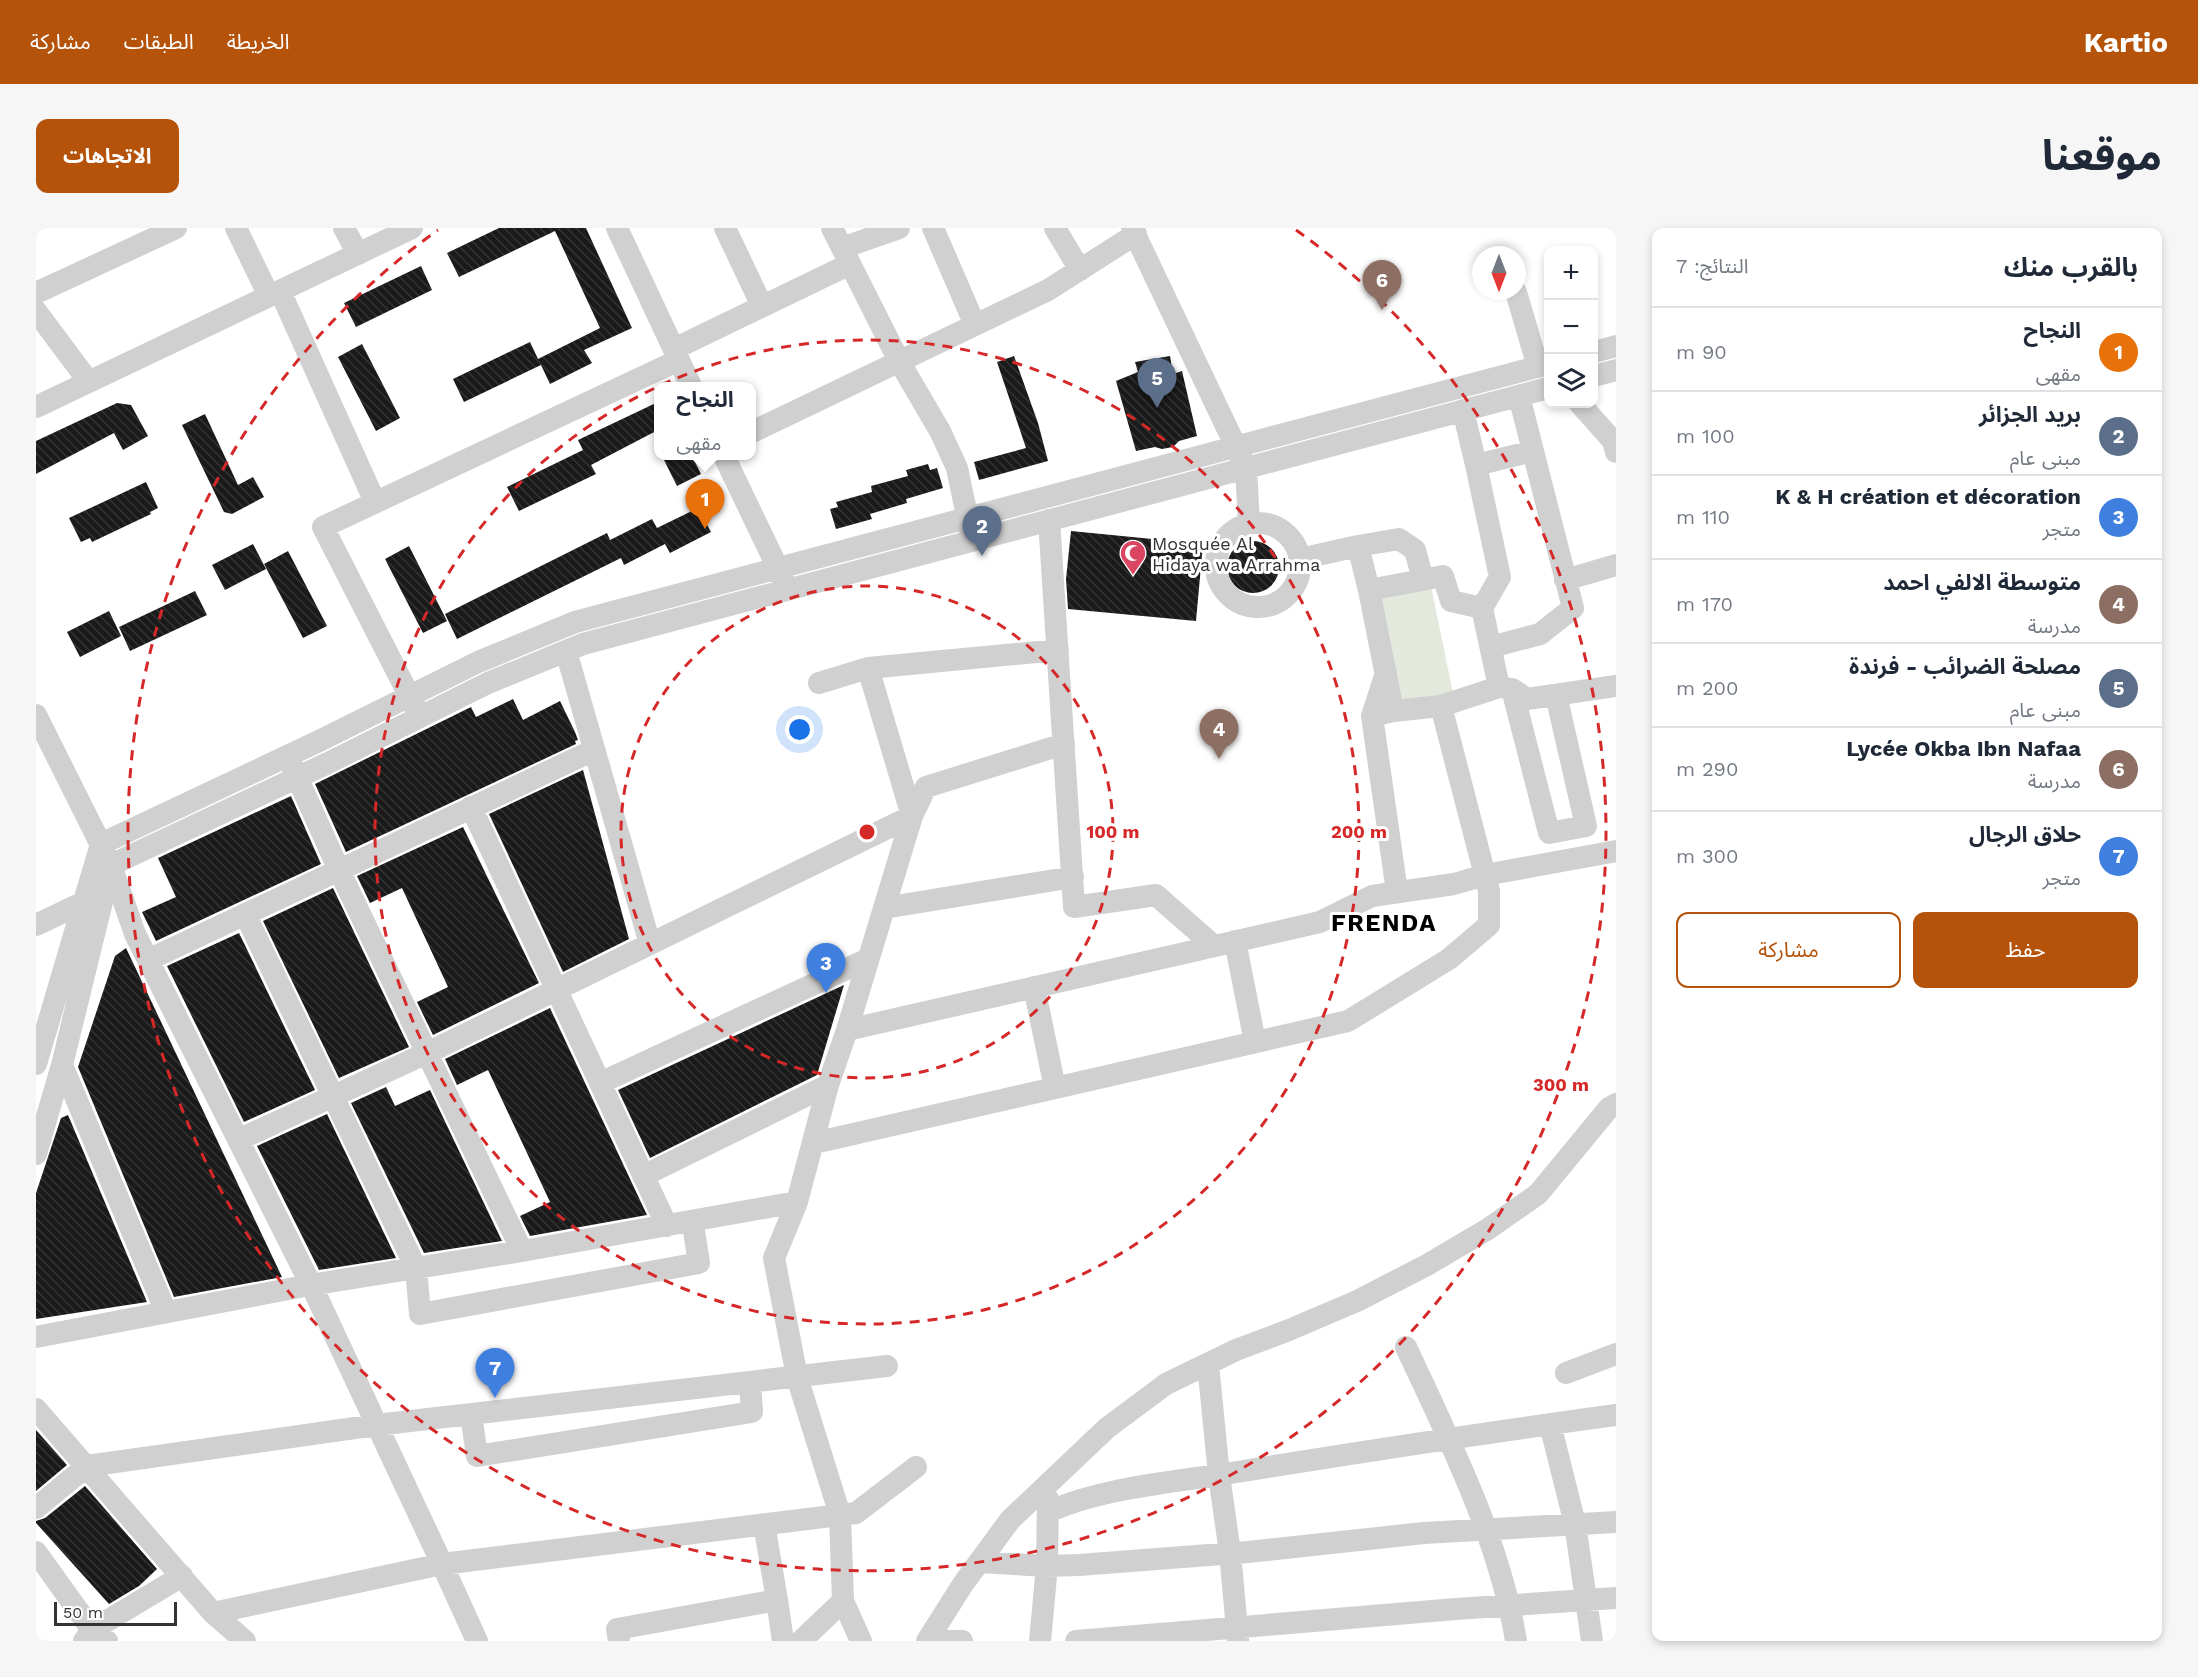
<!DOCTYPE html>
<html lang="ar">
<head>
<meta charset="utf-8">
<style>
	:root { --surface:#fff; --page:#f6f6f7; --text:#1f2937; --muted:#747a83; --line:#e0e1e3; --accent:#b45309 }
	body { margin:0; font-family:"Work Sans","Noto Sans Arabic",sans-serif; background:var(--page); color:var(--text); direction:rtl }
	.controls { position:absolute; right:18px; top:18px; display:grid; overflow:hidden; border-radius:12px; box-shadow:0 3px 9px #0003 }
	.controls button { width:54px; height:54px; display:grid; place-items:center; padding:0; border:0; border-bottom:2px solid var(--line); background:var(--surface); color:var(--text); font:30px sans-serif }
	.compass { position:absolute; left:1436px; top:18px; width:54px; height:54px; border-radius:50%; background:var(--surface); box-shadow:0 3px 9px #0003; rotate:180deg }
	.scale { position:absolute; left:18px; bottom:15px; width:123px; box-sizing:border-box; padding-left:6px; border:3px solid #333; border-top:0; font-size:16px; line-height:21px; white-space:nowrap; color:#333; -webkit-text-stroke:4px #fff; paint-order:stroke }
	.you { position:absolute; left:764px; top:502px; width:21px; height:21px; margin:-15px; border:4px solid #fff; border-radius:50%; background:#1a73e8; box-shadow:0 0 0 9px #1a73e833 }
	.badge { display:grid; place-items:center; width:39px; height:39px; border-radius:50%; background:var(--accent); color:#fff; font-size:20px; font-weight:700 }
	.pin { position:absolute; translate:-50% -50px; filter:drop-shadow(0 2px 3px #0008) }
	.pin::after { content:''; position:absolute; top:32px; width:21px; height:18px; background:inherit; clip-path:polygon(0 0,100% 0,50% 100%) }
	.popup { position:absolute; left:618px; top:154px; width:102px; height:78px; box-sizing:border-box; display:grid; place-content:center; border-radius:12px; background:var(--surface); filter:drop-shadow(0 2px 4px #0005); font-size:20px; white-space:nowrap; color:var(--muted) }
	.popup b { font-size:22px; color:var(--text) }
	.popup::after { content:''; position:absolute; left:50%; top:100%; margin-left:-12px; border:12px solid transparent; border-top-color:var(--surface) }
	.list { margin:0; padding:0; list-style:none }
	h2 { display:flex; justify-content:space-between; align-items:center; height:78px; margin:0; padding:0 24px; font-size:26px }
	h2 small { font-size:20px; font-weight:400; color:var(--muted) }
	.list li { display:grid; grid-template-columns:39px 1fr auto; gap:18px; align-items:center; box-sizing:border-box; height:84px; padding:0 24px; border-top:2px solid var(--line) }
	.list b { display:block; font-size:22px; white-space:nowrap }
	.list p { margin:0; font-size:20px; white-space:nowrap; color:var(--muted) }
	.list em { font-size:20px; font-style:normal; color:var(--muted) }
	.actions { display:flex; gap:12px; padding:18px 24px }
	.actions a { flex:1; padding:14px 0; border:2px solid var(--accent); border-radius:12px; text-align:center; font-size:21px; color:var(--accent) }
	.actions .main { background:var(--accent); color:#fff }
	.icon { flex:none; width:33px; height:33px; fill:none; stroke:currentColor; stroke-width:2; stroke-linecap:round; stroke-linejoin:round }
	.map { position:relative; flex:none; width:1580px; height:1413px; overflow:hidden; direction:ltr; border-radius:12px }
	header { display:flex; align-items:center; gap:36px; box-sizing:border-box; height:84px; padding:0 30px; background:var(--accent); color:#fff }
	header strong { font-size:28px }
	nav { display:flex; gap:33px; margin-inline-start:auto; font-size:21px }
	.intro { display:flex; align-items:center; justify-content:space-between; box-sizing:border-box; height:144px; padding:0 36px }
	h1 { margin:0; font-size:42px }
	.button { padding:15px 27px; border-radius:12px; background:var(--accent); color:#fff; font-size:21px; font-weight:700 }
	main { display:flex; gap:36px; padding:0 36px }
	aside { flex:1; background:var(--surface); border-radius:12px; box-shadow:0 3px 9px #0003 }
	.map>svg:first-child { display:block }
</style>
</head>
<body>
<header>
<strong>Kartio</strong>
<nav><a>الخريطة</a><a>الطبقات</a><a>مشاركة</a></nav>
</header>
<div class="intro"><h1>موقعنا</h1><a class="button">الاتجاهات</a></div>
<main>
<aside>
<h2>بالقرب منك<small>النتائج: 7</small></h2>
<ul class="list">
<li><span class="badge" style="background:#e8710a">1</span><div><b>النجاح</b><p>مقهى</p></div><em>90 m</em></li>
<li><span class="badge" style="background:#5c6f8a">2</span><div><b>بريد الجزائر</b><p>مبنى عام</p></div><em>100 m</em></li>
<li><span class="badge" style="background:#3f7fe0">3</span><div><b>K &amp; H création et décoration</b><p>متجر</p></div><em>110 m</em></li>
<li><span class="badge" style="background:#8d6e63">4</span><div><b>متوسطة الالفي احمد</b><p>مدرسة</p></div><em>170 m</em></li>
<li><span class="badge" style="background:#5c6f8a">5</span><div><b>مصلحة الضرائب - فرندة</b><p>مبنى عام</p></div><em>200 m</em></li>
<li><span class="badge" style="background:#8d6e63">6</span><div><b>Lycée Okba Ibn Nafaa</b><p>مدرسة</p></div><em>290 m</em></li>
<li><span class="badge" style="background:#3f7fe0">7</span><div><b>حلاق الرجال</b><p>متجر</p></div><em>300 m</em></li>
</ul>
<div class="actions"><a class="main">حفظ</a><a>مشاركة</a></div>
</aside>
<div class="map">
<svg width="1580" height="1413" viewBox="0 0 1580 1413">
	<defs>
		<pattern id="building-back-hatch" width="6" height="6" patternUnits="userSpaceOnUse" patternTransform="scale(1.5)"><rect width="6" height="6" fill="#1a1a1a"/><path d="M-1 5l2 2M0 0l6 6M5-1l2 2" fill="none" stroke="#333"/></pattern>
	</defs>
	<rect width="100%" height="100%" fill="#fff"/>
	<path fill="#e4e9dd" d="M1395 358 1417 465 1360 477 1338 369Z"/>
	<path fill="url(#building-back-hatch)" d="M463 0H550L596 100 548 122 556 135 514 156 505 137 428 174 417 151 494 114 502 131 564 100 519 3 423 49 411 25Z
		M385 38 396 62 320 99 308 75Z
		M326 116 364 190 340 203 302 129Z
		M978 128 1002 195 1012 233 943 252 938 234 990 220 961 134Z
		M1134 128 1137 146 1146 143 1161 208 1143 213 1137 219 1126 221 1119 219 1100 223 1080 153 1102 144 1099 134Z
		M622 174V202L555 237 560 246 483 283 471 259 547 222 542 212Z
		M81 175 95 177 112 208 87 222 78 205 0 246V213Z
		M169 186 202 257 217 249 228 269 196 286 188 284 146 197Z
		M626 228H656L665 246 641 258Z
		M892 236 894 242 901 240 907 260 870 271 871 275 834 286 836 291 800 301 794 281 802 279 800 274 836 264 835 258 872 248 870 242Z
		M110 254 122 280 114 284 115 286 56 314 54 310 45 314 33 290Z
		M662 280 675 304 634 325 629 316 588 337 585 330 421 411 409 386 571 305 574 312 616 291 621 300Z
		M1035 303 1167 316 1160 393 1032 381 1030 351Z
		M1191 339a26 26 0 1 1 52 0a26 26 0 1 1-52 0Z
		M217 316 230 341 189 362 176 337Z
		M373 318 411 393 387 405 349 331Z
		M252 323 291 398 267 410 228 336Z
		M159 363 171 387 94 423 83 399Z
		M73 383 85 408 44 429 31 404Z
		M477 471 487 492 524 473 539 504 542 512 539 513 540 516 310 624 279 556 435 479 440 489Z
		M547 542 593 711 527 744 453 586Z
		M255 568 285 636 120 713 106 684 140 669 122 630Z
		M427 599 503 755 397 807 381 774 412 759 366 660 334 675 321 648Z
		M297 660 373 819 303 850 227 693Z
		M203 705 279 862 208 894 131 738Z
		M90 720 246 1049 138 1069 42 839 79 728Z
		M808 757 781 847 614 930 582 862Z
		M514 780 595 953 611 987 494 1008 484 988 514 974 452 842 421 857 409 831Z
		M350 859 359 878 394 862 466 1013 388 1025 315 875Z
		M291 886 360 1030 283 1042 221 918Z
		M32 887 111 1074 0 1091V965L25 890Z
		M0 1202 31 1237 0 1263Z
		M49 1258 121 1341 103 1358 73 1376 0 1295V1293L9 1290Z"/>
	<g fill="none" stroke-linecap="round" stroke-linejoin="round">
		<path stroke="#d0d0d0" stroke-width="22" d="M200 0 233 68
			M308 0 322 26
			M581 0 655 158
			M689 0 726 78
			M796 0 863 133 904 203 921 240 934 302
			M897 0 939 97
			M1019 0 1044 42
			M1096 0 1210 240 1213 296
			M806 20 863 0
			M244 63 339 274
			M1480 64 1502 139
			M0 65 140 0
			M0 83 53 154
			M638 121 814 36
			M1558 124 1580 118
			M1558 148 1580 142
			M1544 176 1577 213 1580 224
			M0 179 376 0
			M1427 182 1440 237 1497 223
			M716 204 1012 62 1100 6
			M688 228 747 351
			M1440 237 1464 349 1446 380 1463 459 1476 461 1491 471 1580 458
			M1013 292 1038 679 1120 667 1178 718
			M1180 337a42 42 0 1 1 84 0a42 42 0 1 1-84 0Z
			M1322 318 1363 311 1379 322 1387 352
			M1264 331 1322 318 1333 362 1407 348 1415 373 1446 380
			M1529 352 1580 337
			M1333 362 1357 483 1336 488
			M1455 419 1504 406 1537 380 1483 168
			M530 423 614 716
			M1350 445 1336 488 1361 664
			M783 455 832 440 1022 422
			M1476 461 1513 605 1550 598 1520 467
			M380 481 287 299 643 132
			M1357 483 1405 478 1463 459
			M0 487 75 637 99 706 279 1065 406 1336 441 1413
			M256 538 303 642 486 1023
			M435 579 631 998
			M848 680 1037 649
			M209 686 380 1040 384 1086 663 1035 658 1003 659 993
			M0 697 48 674
			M1199 713 1219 814
			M112 732 558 522
			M998 759 1019 860
			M811 802 1284 694 1336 668 1418 656 1449 647 1580 623
			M0 836 65 616 281 514 442 434 539 394 1512 136
			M26 837 130 1084
			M564 855 832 731
			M202 912 391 825 876 588 890 559 1028 516
			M778 915 1312 793 1413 731 1453 697V663L1405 478
			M0 926 26 837 75 637 292 535 452 455 547 416 1512 160
			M607 948 792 857
			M0 1109 274 1057 486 1023 761 974
			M1370 1119C1413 1211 1464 1313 1480 1413
			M1172 1136 1183 1247 1194 1325 1202 1412
			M1530 1145 1580 1126
			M0 1181 177 1385 209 1413
			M435 1186 441 1228 716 1184 714 1154
			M1514 1196 1539 1296 1556 1413
			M0 1280 51 1238 340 1197 851 1138
			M1012 1284C1071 1258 1143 1254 1207 1243 1331 1223 1455 1204 1580 1187
			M0 1324 56 1402 71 1413
			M943 1334 1011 1338 1043 1337 1212 1324 1388 1305 1580 1294
			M741 1372 747 1413
			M177 1385 406 1336 820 1285 880 1239
			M48 1413 56 1402 146 1348
			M583 1413 581 1401 741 1372 728 1296
			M765 1413 807 1373
			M825 1413 807 1373 804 1287 761 1149 738 1030 761 974 792 857 811 802 876 588 832 440
			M891 1413 927 1356 974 1292 1071 1200 1130 1156 1200 1122 1253 1102 1321 1073 1391 1037 1452 1001 1502 966 1573 880 1580 876
			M913 1413H926
			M1004 1413 1011 1338 1012 1271
			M1040 1413 1420 1381 1580 1370"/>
	</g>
	<g fill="none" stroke="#d62828" stroke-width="3" stroke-dasharray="10 8">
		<circle cx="831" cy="604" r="246"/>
		<circle cx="831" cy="604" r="492"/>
		<path d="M1260 2A739 739 0 1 1 402 2"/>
	</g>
	<defs>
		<g id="mosque-pin" transform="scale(1.35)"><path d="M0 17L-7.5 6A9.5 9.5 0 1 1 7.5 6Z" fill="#da4562" stroke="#fff"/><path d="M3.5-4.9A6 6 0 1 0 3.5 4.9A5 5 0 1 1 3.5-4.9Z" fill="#fff"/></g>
	</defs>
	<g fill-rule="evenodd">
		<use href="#mosque-pin" x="1097" y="325"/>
	</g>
	<g text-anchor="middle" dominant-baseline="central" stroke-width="6" stroke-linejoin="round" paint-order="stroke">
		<g font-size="18" fill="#333" stroke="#fff" text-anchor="start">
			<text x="1116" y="315">Mosquée Al<tspan x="1116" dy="21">Hidaya wa Arrahma</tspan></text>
		</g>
		<g font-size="24" font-weight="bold" letter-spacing="1.5" fill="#000" stroke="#fff">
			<text x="1348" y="695">FRENDA</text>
		</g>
	</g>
	<circle cx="831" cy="604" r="9" fill="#d62828" stroke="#fff" stroke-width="3"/>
	<g font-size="18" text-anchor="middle" font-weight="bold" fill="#d62828" stroke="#fff" stroke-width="6" stroke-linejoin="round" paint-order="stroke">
		<text x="1077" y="610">100 m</text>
		<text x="1323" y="610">200 m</text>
		<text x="1525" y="863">300 m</text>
	</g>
</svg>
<div class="controls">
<button>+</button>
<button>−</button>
<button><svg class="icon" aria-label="layers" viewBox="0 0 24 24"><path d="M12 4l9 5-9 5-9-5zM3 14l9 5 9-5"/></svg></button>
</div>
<svg class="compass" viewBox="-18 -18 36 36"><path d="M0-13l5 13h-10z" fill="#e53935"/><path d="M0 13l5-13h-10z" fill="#747a83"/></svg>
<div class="scale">50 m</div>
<div class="you"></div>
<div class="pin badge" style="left:669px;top:301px;background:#e8710a">1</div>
<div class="popup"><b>النجاح</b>مقهى</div>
<div class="pin badge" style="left:946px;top:328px;background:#5c6f8a">2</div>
<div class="pin badge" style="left:790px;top:765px;background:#3f7fe0">3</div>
<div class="pin badge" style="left:1183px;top:531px;background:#8d6e63">4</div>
<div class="pin badge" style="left:1121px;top:180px;background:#5c6f8a">5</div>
<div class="pin badge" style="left:1346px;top:82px;background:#8d6e63">6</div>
<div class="pin badge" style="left:459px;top:1170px;background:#3f7fe0">7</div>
</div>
</main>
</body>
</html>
